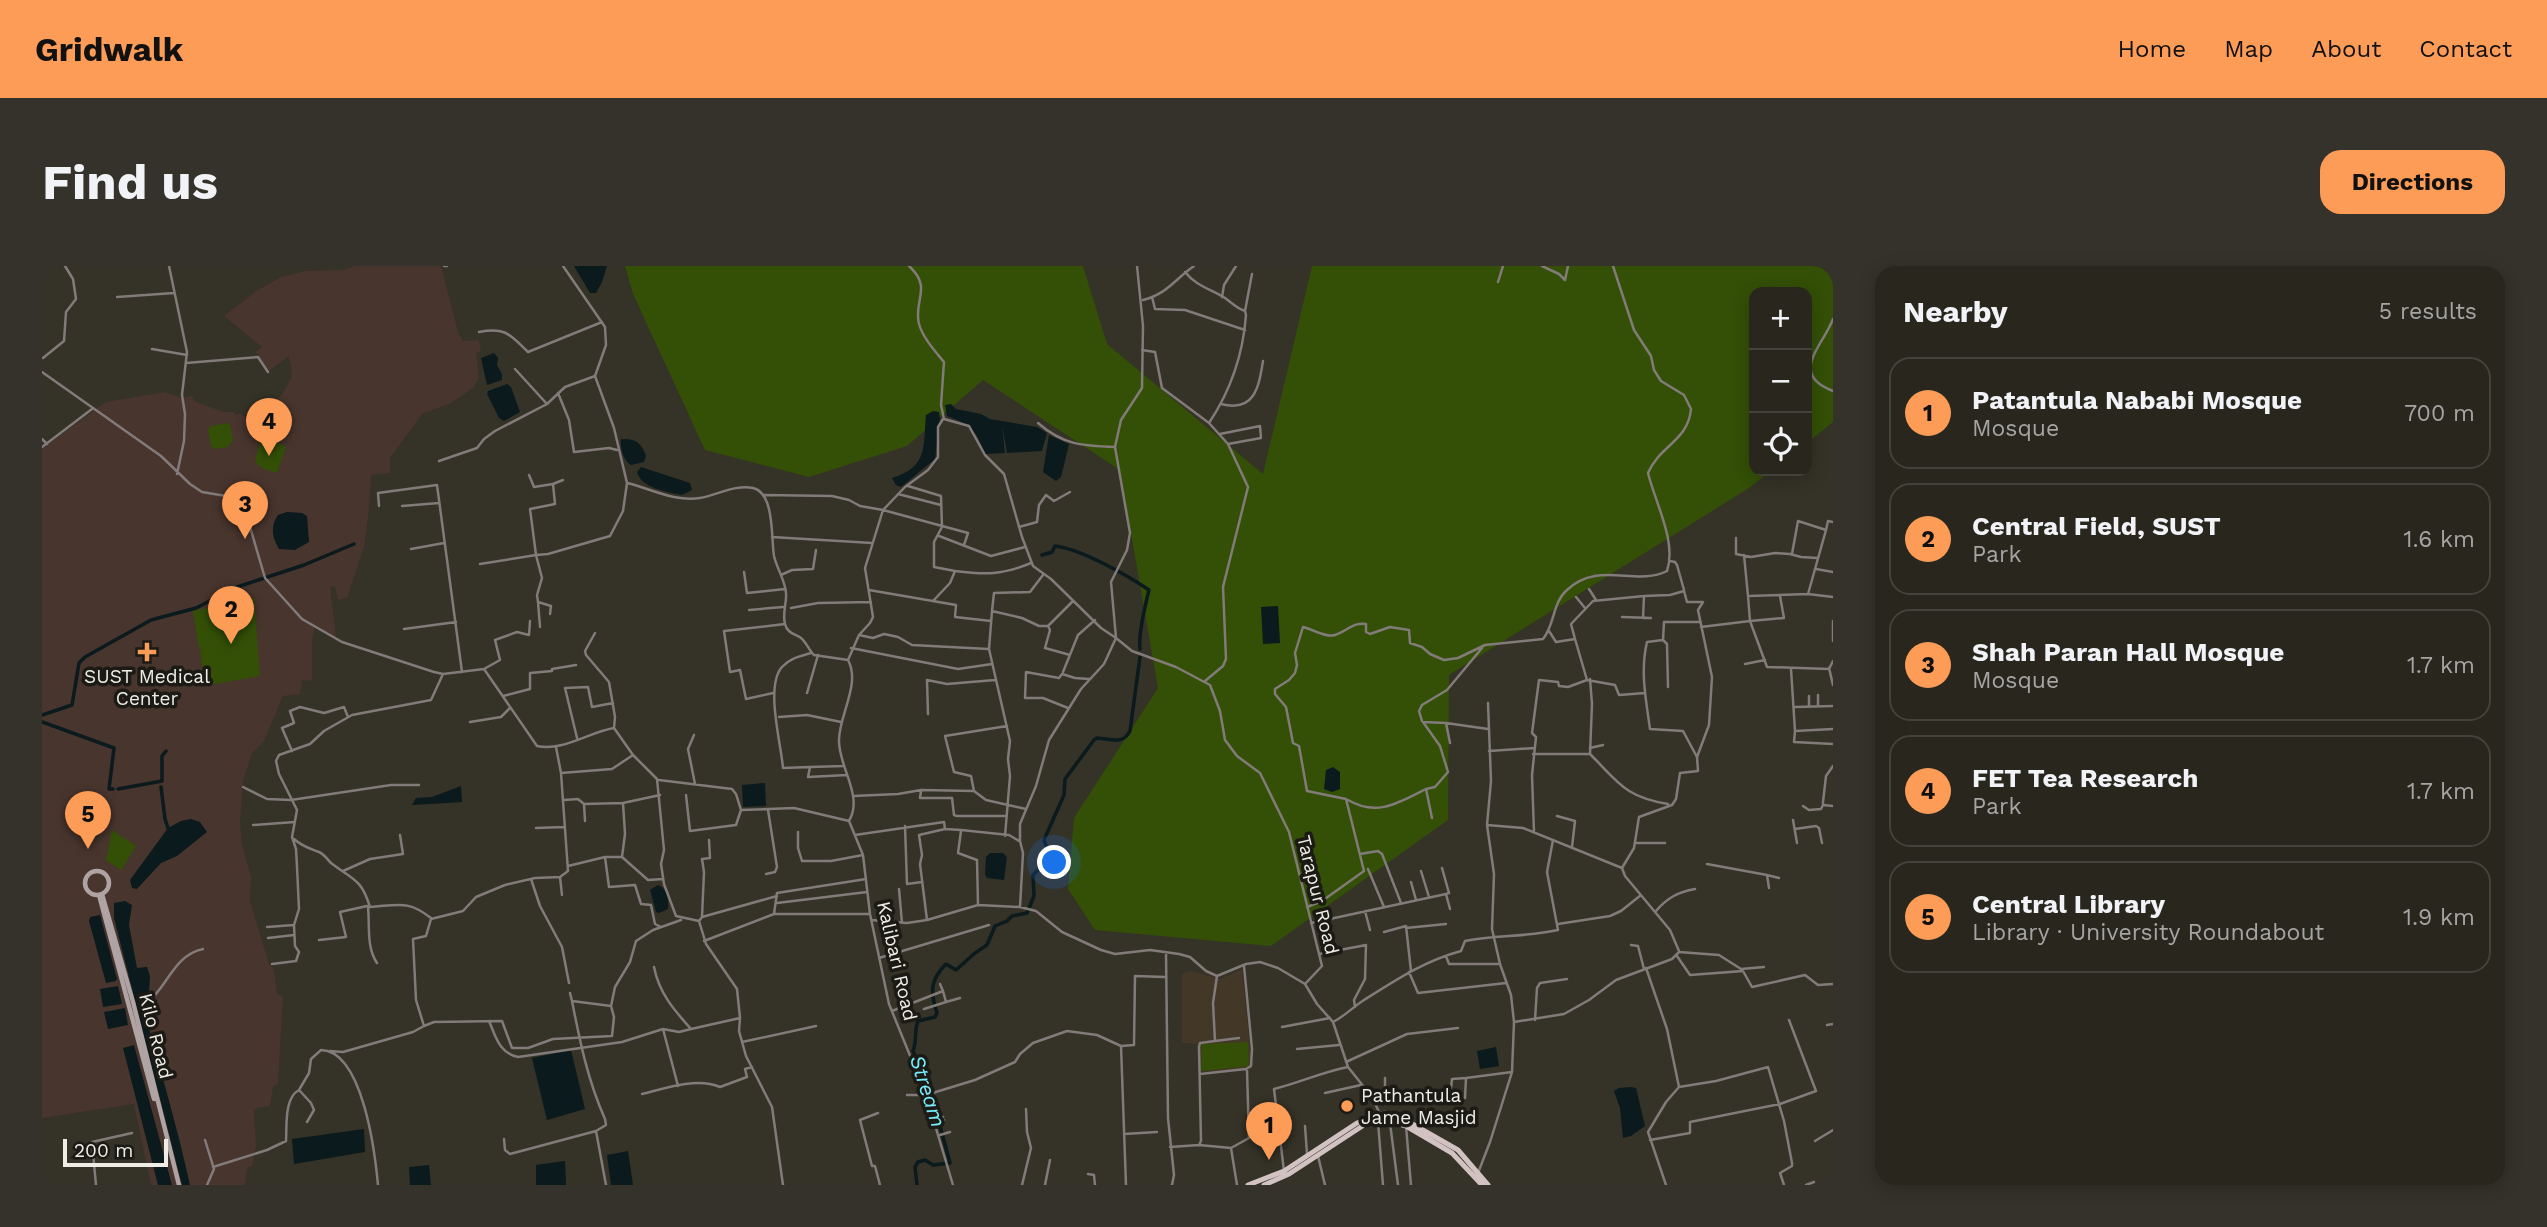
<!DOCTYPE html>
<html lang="en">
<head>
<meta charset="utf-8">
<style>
	:root { --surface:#28261d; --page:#34322a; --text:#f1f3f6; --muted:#a5a5a4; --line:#44433b; --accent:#fd9c56 }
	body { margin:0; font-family:"Work Sans",sans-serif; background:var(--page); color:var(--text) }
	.controls { position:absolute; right:21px; top:21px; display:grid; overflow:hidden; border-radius:14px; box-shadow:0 4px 18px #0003 }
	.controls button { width:63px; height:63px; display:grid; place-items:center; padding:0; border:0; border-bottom:2px solid var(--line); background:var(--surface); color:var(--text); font:35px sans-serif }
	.scale { position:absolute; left:21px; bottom:18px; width:105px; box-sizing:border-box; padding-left:7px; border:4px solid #efede6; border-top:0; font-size:19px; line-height:24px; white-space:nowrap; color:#efede6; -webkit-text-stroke:5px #1b1a15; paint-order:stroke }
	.you { position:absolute; left:1013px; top:597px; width:24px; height:24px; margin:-18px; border:5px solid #fff; border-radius:50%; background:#1a73e8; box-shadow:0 0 0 10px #1a73e833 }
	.badge { display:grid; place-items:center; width:46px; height:46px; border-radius:50%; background:var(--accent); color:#111; font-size:23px; font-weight:700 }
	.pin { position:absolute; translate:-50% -58px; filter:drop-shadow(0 2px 4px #0008) }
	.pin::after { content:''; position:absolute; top:37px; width:24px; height:21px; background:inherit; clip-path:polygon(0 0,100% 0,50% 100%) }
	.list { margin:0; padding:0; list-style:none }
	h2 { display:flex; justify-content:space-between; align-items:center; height:91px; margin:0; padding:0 28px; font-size:30px }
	h2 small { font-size:23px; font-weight:400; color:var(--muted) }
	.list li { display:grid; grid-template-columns:46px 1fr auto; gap:21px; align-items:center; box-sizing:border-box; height:112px; margin:0 14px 14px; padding:0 14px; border:2px solid var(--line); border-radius:21px }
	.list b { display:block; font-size:26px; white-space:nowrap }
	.list p { margin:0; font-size:23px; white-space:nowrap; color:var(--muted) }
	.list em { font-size:23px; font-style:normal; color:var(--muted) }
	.icon { flex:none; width:38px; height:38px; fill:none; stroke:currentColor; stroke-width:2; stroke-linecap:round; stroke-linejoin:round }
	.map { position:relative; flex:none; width:1791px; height:919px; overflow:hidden; border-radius:21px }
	header { display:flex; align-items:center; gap:42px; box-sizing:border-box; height:98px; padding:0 35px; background:var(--accent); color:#111 }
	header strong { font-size:33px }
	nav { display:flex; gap:38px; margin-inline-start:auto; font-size:24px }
	.intro { display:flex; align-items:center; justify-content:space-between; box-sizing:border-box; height:168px; padding:0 42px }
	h1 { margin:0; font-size:49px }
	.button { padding:18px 32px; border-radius:21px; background:var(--accent); color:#111; font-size:24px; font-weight:700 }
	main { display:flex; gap:42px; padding:0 42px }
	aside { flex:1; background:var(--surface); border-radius:21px; box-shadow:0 4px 18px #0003 }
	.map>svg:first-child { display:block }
</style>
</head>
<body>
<header>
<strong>Gridwalk</strong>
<nav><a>Home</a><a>Map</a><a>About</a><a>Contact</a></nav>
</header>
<div class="intro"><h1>Find us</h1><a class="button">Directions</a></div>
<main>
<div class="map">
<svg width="1791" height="919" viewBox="0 0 1791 919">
	<rect width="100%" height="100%" fill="#353227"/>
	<path fill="#48352e" d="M313 0H399L416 66 421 75 437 74 439 85 434 87 437 112 431 122 409 137 380 148 348 192V207L329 209 327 244 322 281 305 332 296 334 293 320 288 321 294 372 273 360 270 375V415L260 414 258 428 241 430 222 475 210 487 201 515 198 556 200 579 209 611 208 635 227 698 232 704 235 728 241 730 236 817 231 821 228 840 215 842 212 844 214 880 210 901 206 900 205 905 203 919H109L92 838 0 852V183L64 136 123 126 140 132 150 130 152 135 181 146H192L194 149 198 147 217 163 225 158 226 144 242 126 249 112 250 106 247 90 227 105 214 86 220 81 182 50 216 24 239 11 264 5 302 4Z"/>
	<path fill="#433828" d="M1200 703 1210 803 1157 806 1155 778 1140 777V708L1149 705 1178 713Z"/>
	<path fill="#335006" d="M583 0H1041L1065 78 1221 208 1270 0H1791V156L1765 177V26H1712V205H1729L1707 222 1407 409 1406 554 1229 680 1053 664 1026 623 1032 552 1116 422 1078 204 941 114 865 180 767 211 663 184 591 28Z
		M185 157 188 159 191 174 186 181 173 183 169 180 166 164 169 160Z
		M220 169 244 181 235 207 222 203 213 196Z
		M212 332 218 410 162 420 158 383 162 381 157 382 151 345Z
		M70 564 94 580 79 604 64 594Z
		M1206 776 1207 800 1159 805 1160 778Z"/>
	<path fill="#0b1a1c" d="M532 0H565L560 16 554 27H548Z
		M452 87 456 92 455 99 460 108V114L445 119 439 92Z
		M465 118 469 121 478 146 462 155 457 152 445 128 446 125Z
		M909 138 914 143 939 148 948 153 995 161 1005 167 1000 185 965 187 960 159 963 187 943 188C933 163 931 160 905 150L903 139Z
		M891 145 897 146 898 152 893 193 859 221 854 219 850 212C887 201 881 179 884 149Z
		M1007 169 1027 178 1019 211 1014 215 1001 206Z
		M579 173C593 172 600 177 604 190L602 196 589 199C581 194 578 182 579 173Z
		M599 201 648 217 650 224 640 229C625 226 599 222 595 206Z
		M245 246 260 247 265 250 267 276 253 284 237 283C230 271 228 261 236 249Z
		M1236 340 1238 377 1221 378 1219 341Z
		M1291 501 1298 506V523L1290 526 1282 523 1284 504Z
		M723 517 724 540 701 541 700 519Z
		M419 520 420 536 370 539 374 532 390 531Z
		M149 553 158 556 165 566 135 590 119 597 95 623 90 622 88 614 126 562 139 555Z
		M948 587H961L965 591 962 614 945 612 943 608 944 591Z
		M616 619C625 622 627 634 626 643L617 647 614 646 608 624Z
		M83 635 90 639 87 659 95 702 105 701 108 710 107 727 101 733 102 745C118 803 135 860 148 919H140L72 652V637Z
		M58 649 75 713 74 715 64 717 47 655 48 651Z
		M76 720 80 738 61 741 58 723Z
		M83 742 86 759 66 763 62 746Z
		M92 779 130 919H116L81 782Z
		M1454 781 1457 800 1438 803 1435 785Z
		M529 784 543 843 505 854 490 792Z
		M1589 821 1594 822 1603 860 1589 870 1581 872 1578 842 1572 825 1577 822Z
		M322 863 323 886 252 898 250 873Z
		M586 885 591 919H569L565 889Z
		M523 895 524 919H494V899Z
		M387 899 389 919H368L367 901Z"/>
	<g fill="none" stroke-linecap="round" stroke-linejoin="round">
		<path stroke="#0b1a1c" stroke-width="3.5" d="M1000 289 1010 286 1013 280C1039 283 1085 309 1107 324 1103 340 1096 368 1098 383
			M0 449 30 439 37 397 43 391 109 354 154 342 195 321 262 299 312 278
			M0 456 72 482 67 523H71
			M119 521 123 553 126 562
			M76 523 120 515V490L124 485
			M875 919 873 901 876 896 883 894 891 899 908 897 888 823 871 785C875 775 872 765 876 755L893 751 895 747C888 726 888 714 904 698L914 704 933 687 945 679 953 660 965 655 970 650 985 647 992 630 991 609 1006 594V585L1002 574 1022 529 1023 513 1052 474 1055 472C1069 473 1081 479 1088 465L1098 391"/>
		<path stroke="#827b7a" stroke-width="2.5" d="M127 0 145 86 140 129 143 148 142 175 135 208
			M402 0H405
			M521 0 563 61 564 79 553 110 572 162 585 217C610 223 632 236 658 232 675 229 694 218 711 222 733 227 729 273 732 290 735 303 743 314 744 327 745 337 740 347 743 358 745 367 753 368 759 372 764 376 767 384 772 389L806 394C819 418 797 449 797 474 796 500 822 530 807 555
			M867 0C891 22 871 34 877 58 881 72 893 85 902 96L899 139 902 153 927 160 943 189 962 208 980 271 991 300 1009 313 1059 362 1074 372 1062 398 1039 423 1007 474 994 520 978 558V575L981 587 978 641
			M1095 0 1101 60 1100 122 1079 154 1073 181 1088 267 1085 284 1069 316 1074 372 1090 385 1134 401 1168 419 1178 445 1183 474 1195 490 1218 507 1247 566 1280 700 1263 718
			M1500 0 1517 8 1523 14 1526 0
			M1456 16 1461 0
			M75 31 132 27
			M1110 31 1113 43 1143 44 1203 64
			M1180 31 1182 19 1194 0
			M1101 34C1125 28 1132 14 1152 0
			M1203 45 1210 8
			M1791 53C1781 80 1746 108 1791 125
			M437 66C465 61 468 69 486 86L560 56
			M110 83 145 89
			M1100 84 1113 86 1120 122 1167 157C1189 124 1201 89 1204 49L1203 45C1194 42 1190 37 1183 32 1169 23 1154 20 1143 6
			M1 92 22 75 24 46 34 33 31 13 23 0
			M144 97 216 91 226 106
			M473 103 505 138 523 121 553 110
			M0 106 119 190 148 218 160 226 190 231 201 237 223 312 260 353 300 376 392 406 401 408 442 403 495 480C520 486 547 466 572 462L591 489 615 513 622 584 619 598 622 618 634 650 657 655 664 678 695 723 698 752 697 765 704 790 730 841 741 919
			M516 127 527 154 532 186 567 182 575 184
			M1179 138C1213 147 1217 120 1221 95
			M996 157C1021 179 1041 180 1073 181
			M1178 168 1218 160 1219 172 1186 178
			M0 173 5 178
			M0 181 50 143
			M397 195 435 182 442 173 453 165 505 138
			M487 209 492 221 511 218
			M866 220 899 230 900 261 892 276V301L913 305
			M856 228 899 239
			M722 229 790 230 807 234 818 240 841 244 926 267 922 279
			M337 240 336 227 395 219 420 406
			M360 240 397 237
			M977 261 995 256 997 239 1004 229 1012 235 1028 226
			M1784 264 1786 255 1791 256
			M897 270 949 290 983 281
			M730 271 830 277
			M1694 272V288L1709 291 1733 287 1748 288 1759 291 1775 292
			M369 283 402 277
			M1750 288 1756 255 1784 264 1766 328
			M1702 289 1706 330
			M1628 295 1633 296 1635 299 1642 324
			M438 298 494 289 488 243 513 238 511 218 521 214
			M1774 303 1791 306
			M702 306 705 327 743 323
			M739 309 750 304 771 303 774 284
			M1547 323 1554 334
			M827 324 914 339 913 351 949 355
			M1738 330 1742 352 1708 355 1725 401 1787 403 1791 395
			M1534 331 1543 342
			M891 335 908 317 913 305C944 309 960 309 989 297
			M496 336 498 361
			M749 342 776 337 829 336
			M707 344 741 341
			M950 345 952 327 988 326 1001 309
			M508 348 509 340 496 336 495 329 500 312 494 289 506 288 568 270 581 245 585 217
			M1580 351 1609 352
			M1791 355V375
			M1006 360 1008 364 1003 382 1028 389
			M1659 361 1708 355 1706 330 1766 328 1791 331
			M362 363 414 356
			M1507 365 1514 376 1533 373 1545 414 1573 419 1577 429 1603 427
			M553 367 543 385 544 389 567 416 573 451 572 462
			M817 369 831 372 842 368 856 371 870 379 946 383
			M1533 373 1529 358 1551 335 1602 330
			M1621 374 1605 376C1598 405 1604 434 1608 463L1641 465 1655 491
			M809 382 916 403 950 398
			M769 387C759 390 748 392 740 401 723 420 739 477 741 502L768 501 766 511 805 509
			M806 394 817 369 828 357 831 351 823 302 841 244 863 221 886 204 896 191V161L901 153
			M1703 398 1723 394
			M1787 402 1791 419
			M442 403 458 394 453 374 475 366 487 369 488 355
			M1749 403 1753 465 1791 463
			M1021 406 1036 369 1053 354
			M1548 413 1550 438 1548 488C1577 517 1583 531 1626 538
			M1163 415 1181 400 1184 393 1181 321 1206 221 1186 178 1167 157
			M1626 421 1625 378 1621 374 1622 356H1658
			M731 427 704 433 698 404 688 406 682 365 743 358
			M765 427 776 389
			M1776 429V440
			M461 430 488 423V407L510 405V403L534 399
			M1767 440V430
			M1753 441 1791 440
			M1026 442 1001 432H983L984 406 1017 412 1020 408 1033 412 1047 413
			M886 448 885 414 905 418 953 414
			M737 451 765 449 799 456
			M1380 455 1377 445 1380 439 1405 424 1440 382
			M428 456 459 451 468 442
			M1753 465 1752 476 1791 478
			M652 469 646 483 653 518
			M535 472 523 422 546 421 550 441 571 437
			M1408 477 1404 457 1446 463
			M514 481 519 507 526 605 518 611 493 612 463 619 434 631 421 645 389 653 384 670 371 673 374 734 382 760 392 756 460 755 470 782H486L511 773 570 770 572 751 569 740 573 721 588 696 594 675 611 664 639 654
			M1548 482 1561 479
			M250 485 240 462 252 457 248 445 258 441 282 447 302 441 306 451
			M1447 485 1492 482
			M1491 488H1548
			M1791 500 1784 510 1781 536V539L1791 540
			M768 501 801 500
			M519 507 570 503 591 489
			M617 514 690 523 694 528 699 544 752 542 807 555
			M201 521 225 533 249 534 349 519H377
			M879 525 878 532H910L912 549 915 550H963
			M932 525 929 510 912 506 903 470 965 460
			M644 529 648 565 694 559 699 544
			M811 530 856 528 879 524 932 525 944 534 984 543
			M522 534 536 533 542 538
			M1306 534C1335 551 1356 537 1384 523
			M581 537 618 529
			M1761 540 1767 544 1779 543 1781 539
			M1515 550 1533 555 1530 581
			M1390 552 1384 523 1393 521 1406 506 1398 480 1381 456 1404 457
			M1751 554 1755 577
			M543 555 542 538 581 537 583 568 580 591
			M807 555 821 589 828 648 847 738 884 829 911 919
			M211 559 253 556
			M1445 559 1481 562 1580 602
			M863 560 865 618 880 616
			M494 562 522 561
			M1753 563 1774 560 1777 562 1780 577
			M919 565 916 587 935 594 936 639
			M756 566V582L760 595H789L821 589
			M1492 566 1490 509 1494 471 1490 467 1497 414 1516 416 1517 420 1526 421 1545 414
			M813 569 902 556 903 563
			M963 570 968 510 966 493 968 475 947 383 950 345 980 352 997 360H1006L1031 335
			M252 573C261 581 267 582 277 586 282 588 285 593 289 597 311 614 319 612 328 641 357 639 366 634 389 652
			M1594 577H1623
			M1318 588 1336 585 1340 588 1359 637
			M563 591 567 621 593 619 599 638 609 639 613 658 619 661
			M1665 598 1725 609 1727 622
			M526 600 563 591H580L606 614 621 613
			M1400 602 1407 627 1404 628
			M1580 602 1592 582 1597 551 1630 539 1634 533 1638 507 1656 505 1655 491 1667 459 1670 411 1656 344 1661 336H1645L1642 325 1628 329 1602 330 1601 352
			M1580 602 1583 610 1628 664 1637 685
			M1326 603 1342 641
			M301 605 328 593 361 588 358 569
			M1379 605 1387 631
			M724 608 733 606 735 601 726 544
			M1725 609 1737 612
			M518 611 520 629
			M489 613 498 640 520 681 527 717
			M1369 616 1374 634
			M857 623 860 657
			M735 637 825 626
			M326 641C328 659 324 681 335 697
			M1265 641 1280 635 1322 605 1304 533 1265 525 1257 480 1251 477 1244 441 1233 428V423L1247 414 1253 407 1255 399 1253 387 1261 361C1270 363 1284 372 1293 369 1305 365 1311 356 1324 358V366L1328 368 1348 361 1367 364 1368 377 1380 381 1388 388 1402 394 1416 392 1443 379 1501 373C1513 359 1510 337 1525 324 1556 294 1594 321 1625 305 1635 276 1613 236 1606 207 1618 179 1646 175 1649 143L1642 129 1619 115 1612 104 1609 90 1592 64 1571 0
			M1323 645 1328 664
			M1614 645C1625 632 1636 626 1653 623
			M732 648 735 627 824 613
			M660 651 662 606 660 593 668 592 667 574
			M829 654 865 657 885 654 936 639 978 641 994 645 1020 666 1059 684 1073 688 1108 684 1137 688 1148 691 1164 705 1175 710 1204 698 1218 696 1236 702 1263 718 1275 738 1291 756 1306 801 1330 831 1338 848
			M885 654 878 598 880 589 877 569 903 563 919 564 967 569 977 575
			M657 655 660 651 735 630
			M1269 657 1404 628 1408 643
			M1516 658 1568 650 1579 645 1599 629
			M225 661 252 659
			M1364 662 1404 658
			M1342 666 1364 660 1369 705
			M226 672 252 669
			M277 674 304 671 298 646 325 640
			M662 675 732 648H828
			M1589 679 1596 680 1602 703
			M1124 686 1126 852 1132 909 1130 919
			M1637 686 1677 689 1699 703 1722 701
			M1277 688 1324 679 1323 713 1312 734 1313 741
			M1404 690 1407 698H1458
			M1635 690 1648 709 1701 705 1710 721 1763 709 1776 719 1791 718
			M837 692 947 659
			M230 698 254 695 257 686 253 680 252 659 257 643 255 601 254 583 250 571 255 544 237 508 234 495 237 489 268 478 282 465 310 449 389 434 401 408
			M612 701C617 727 632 744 649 763L698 752
			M1604 702 1625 763 1637 821 1624 836 1606 866 1624 919
			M1367 706 1376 727 1464 717
			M528 727 530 735 569 740
			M530 735C538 776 546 815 563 853L564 859 554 865 564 919
			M904 736 918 732
			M105 737C126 720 132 689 161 683
			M882 743 904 736 901 725
			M850 745 901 725 898 718
			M1493 754 1495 722 1498 717 1525 713
			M447 755C454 771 457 787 476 791L580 776 621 763 637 766 649 763
			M1291 756C1303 750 1311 741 1322 734 1354 714 1382 695 1419 685L1423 675C1454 669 1485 671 1516 664L1505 606 1511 574
			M1472 756 1522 748 1547 734 1574 714 1630 693 1637 686
			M1785 759 1791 758
			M1240 761 1288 752
			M621 763 636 820
			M1173 775 1197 772
			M700 776 774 760
			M1079 780 1084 919
			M1079 780 1092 779 1093 710 1123 711
			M1255 783 1297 779
			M288 785 301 786 371 766 382 760
			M1304 796 1365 768 1416 762
			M1158 808 1204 803 1209 800 1210 783 1202 700
			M1637 821 1674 815 1726 801 1742 855 1750 897V900L1738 907 1742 919
			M1409 822 1410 813 1424 812
			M1283 827 1319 819
			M600 828C624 822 655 811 678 821L705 811 703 803 710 801
			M865 829H884L933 814 973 796 978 788 991 777 1025 765 1055 769 1079 780
			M1330 831 1343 829V812
			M1423 832 1424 812 1470 806
			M836 847 818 854 830 900H833L838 919
			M892 853 901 851
			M265 856 272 844 269 837 257 824 267 807 269 793 279 784C321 785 333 887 336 919
			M893 856 902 854
			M1336 856 1341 919
			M1348 857 1356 919
			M1263 860 1265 888
			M1364 860 1369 919
			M1082 868 1115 866
			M898 869 908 866
			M462 873 463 884 468 888 554 865
			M163 874 172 903 165 919
			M1608 874 1648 867V856L1738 838 1774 825 1747 754
			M1773 875 1791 864
			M1157 879 1189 882 1195 919
			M1128 881 1157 879 1159 875 1157 781 1158 777 1173 775 1171 737 1175 710
			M1189 882 1207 872 1205 804
			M1276 890 1283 919
			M171 901 225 884 244 875C245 860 242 832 257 824
			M1242 905 1232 823C1257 817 1280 806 1306 801
			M1436 907 1448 876 1470 806 1472 756 1469 729 1458 698 1450 663 1452 608 1445 559 1449 515 1446 437
			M1046 908 1052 909 1053 919
			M54 919 50 876 90 867
			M980 919 989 882 985 866 984 843
			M1003 919 1008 894
			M1764 919 1772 916"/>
		<path stroke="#afa4a3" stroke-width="4.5" d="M43 617a12 12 0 1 1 24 0a12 12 0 1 1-24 0Z
			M60 628 91 736 137 919
			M57 629 112 833"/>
		<path stroke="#d2c3c2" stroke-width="5" d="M1206 919 1242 905 1315 857 1342 847 1358 851 1416 884 1446 919
			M1222 919 1247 908 1325 857 1342 853 1364 860 1410 887 1440 919"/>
	</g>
	<g fill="#fd9c56" stroke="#1b1a15" stroke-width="2.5">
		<path d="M101.5 375.5h7v7h7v7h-7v7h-7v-7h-7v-7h7z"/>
		<circle cx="1305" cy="840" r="7"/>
	</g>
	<g text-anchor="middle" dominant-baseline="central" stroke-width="7" stroke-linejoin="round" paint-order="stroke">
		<g font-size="19" fill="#efede6" stroke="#1b1a15">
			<text x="105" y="410">SUST Medical<tspan x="105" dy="22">Center</tspan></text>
			<text x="1319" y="829" text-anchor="start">Pathantula<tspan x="1319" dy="22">Jame Masjid</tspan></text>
		</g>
		<g font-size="19" fill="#efede6" stroke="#1b1a15">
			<text transform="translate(1276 629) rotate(76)">Tarapur Road</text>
			<text transform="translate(855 695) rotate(77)">Kalibari Road</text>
			<text transform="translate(114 770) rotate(76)">Kilo Road</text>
		</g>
		<g font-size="21" font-style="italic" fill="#78edfe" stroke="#1b1a15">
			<text transform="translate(886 825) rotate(72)">Stream</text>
		</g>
	</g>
</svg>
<div class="controls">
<button>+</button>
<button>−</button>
<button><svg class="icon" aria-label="locate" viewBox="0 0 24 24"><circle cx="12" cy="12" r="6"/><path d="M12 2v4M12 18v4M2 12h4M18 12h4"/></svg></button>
</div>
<div class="scale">200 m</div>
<div class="you"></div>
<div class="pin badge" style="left:1227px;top:894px">1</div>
<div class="pin badge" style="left:189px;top:378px">2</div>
<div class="pin badge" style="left:203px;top:273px">3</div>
<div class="pin badge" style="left:227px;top:190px">4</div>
<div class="pin badge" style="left:46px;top:583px">5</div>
</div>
<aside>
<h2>Nearby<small>5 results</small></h2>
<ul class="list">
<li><span class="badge">1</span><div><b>Patantula Nababi Mosque</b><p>Mosque</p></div><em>700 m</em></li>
<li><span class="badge">2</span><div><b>Central Field, SUST</b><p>Park</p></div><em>1.6 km</em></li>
<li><span class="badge">3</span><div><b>Shah Paran Hall Mosque</b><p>Mosque</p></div><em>1.7 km</em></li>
<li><span class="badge">4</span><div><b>FET Tea Research</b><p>Park</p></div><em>1.7 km</em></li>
<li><span class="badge">5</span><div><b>Central Library</b><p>Library · University Roundabout</p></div><em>1.9 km</em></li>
</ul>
</aside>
</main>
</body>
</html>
